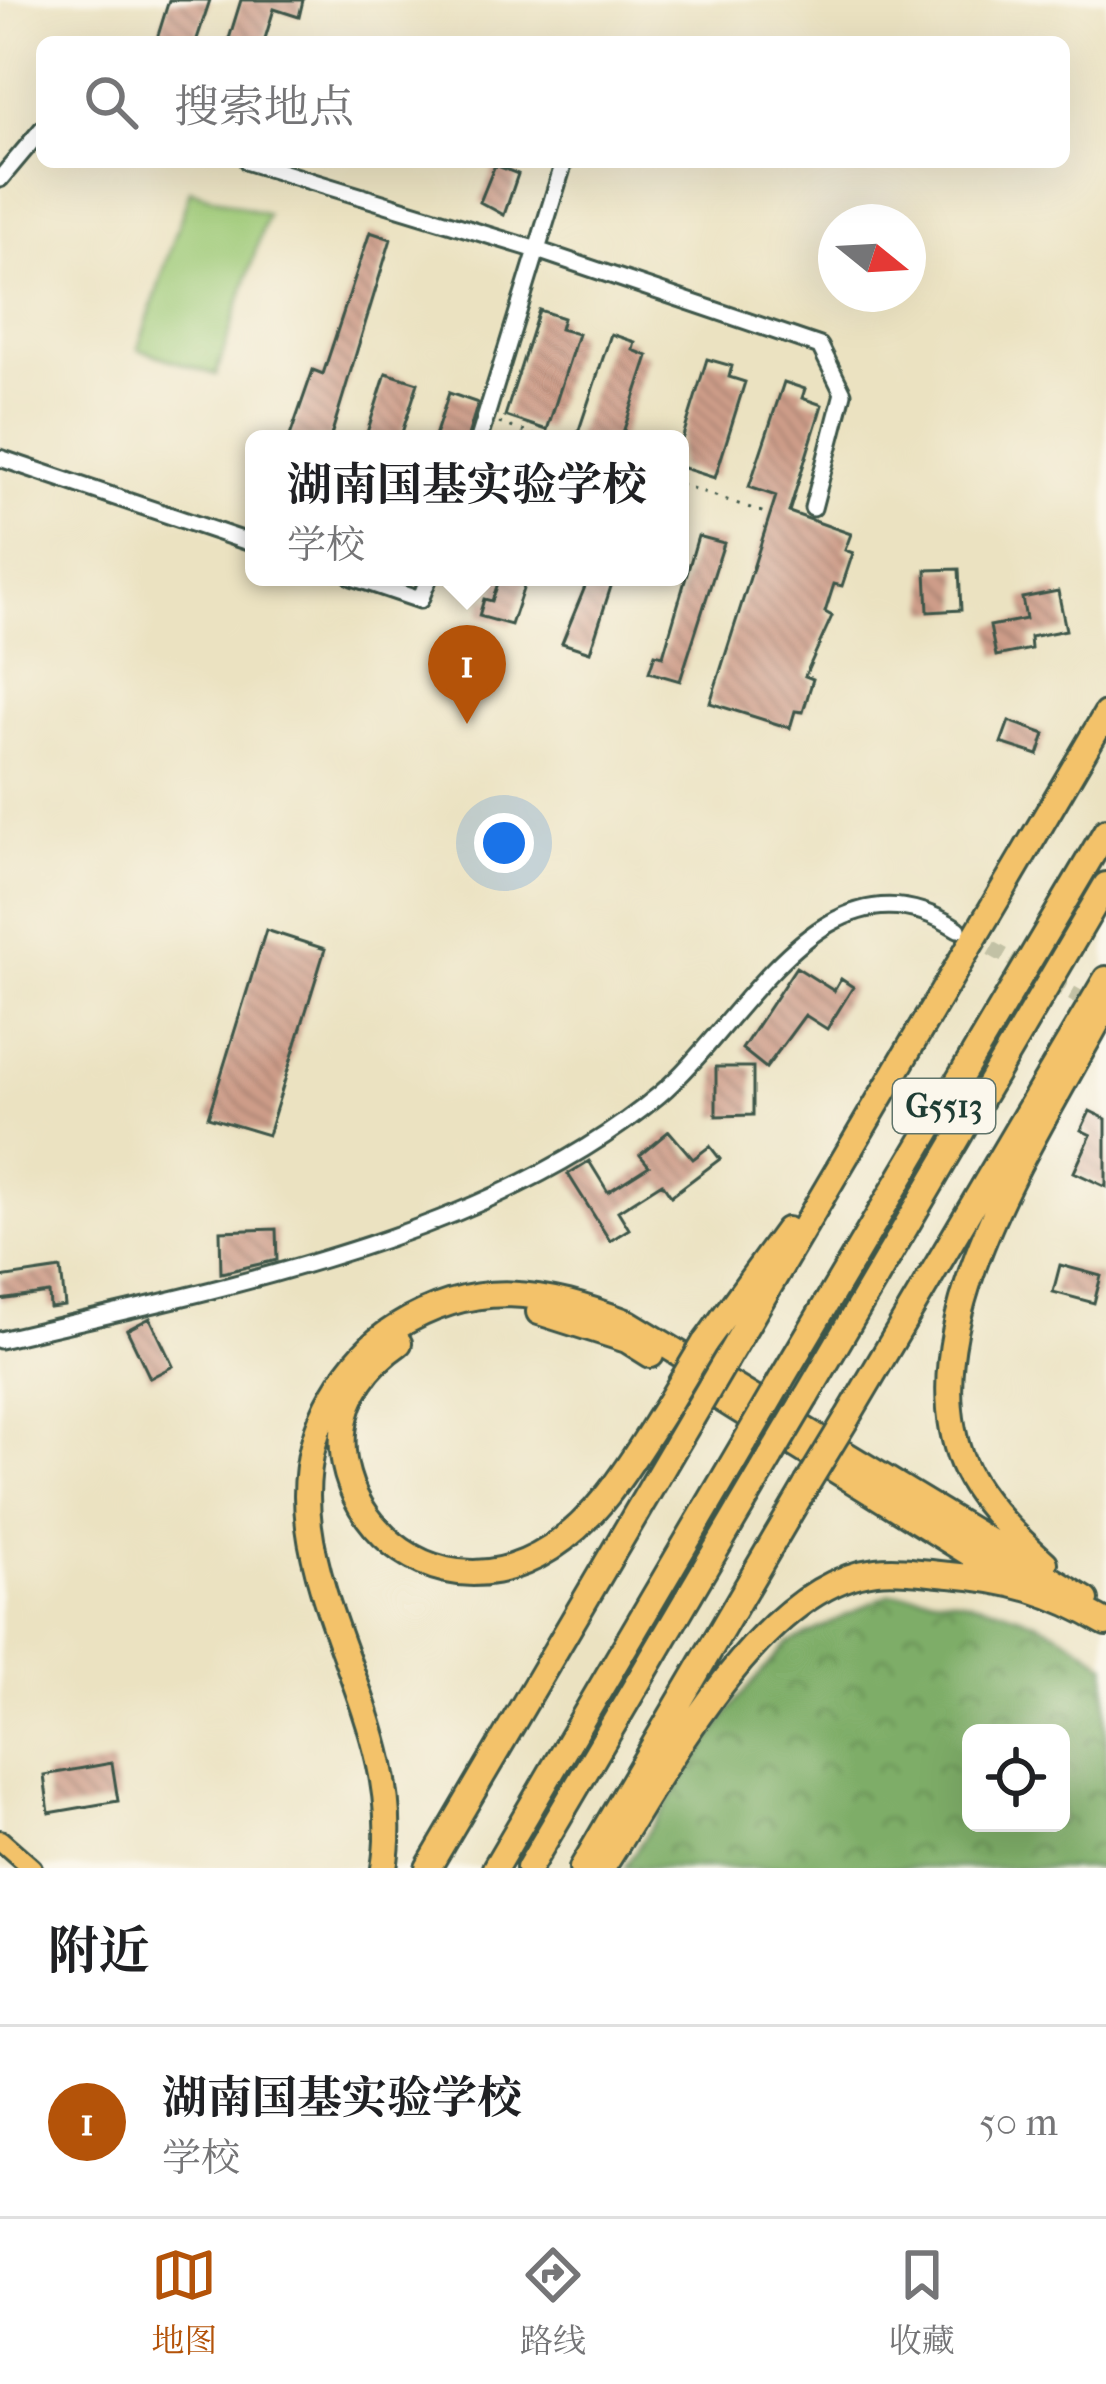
<!DOCTYPE html>
<html lang="zh">
<head>
<meta charset="utf-8">
<style>
	:root { --surface:#fff; --page:#f2f2f2; --text:#202124; --muted:#757577; --line:#e0e0e0; --accent:#b45309 }
	body { margin:0; font-family:"IM FELL French Canon","Noto Serif SC",serif; background:var(--page); color:var(--text) }
	.controls { position:absolute; right:36px; bottom:36px; display:grid; overflow:hidden; border-radius:18px; box-shadow:0 12px 48px #0002 }
	.controls button { width:108px; height:108px; display:grid; place-items:center; padding:0; border:0; border-bottom:3px solid var(--line); background:var(--surface); color:var(--text); font:60px sans-serif }
	.compass { position:absolute; left:818px; top:204px; width:108px; height:108px; border-radius:50%; background:var(--surface); box-shadow:0 12px 48px #0002; rotate:108deg }
	.you { position:absolute; left:504px; top:843px; width:42px; height:42px; margin:-30px; border:9px solid #fff; border-radius:50%; background:#1a73e8; box-shadow:0 0 0 18px #1a73e833 }
	.badge { display:grid; place-items:center; width:78px; height:78px; border-radius:50%; background:var(--accent); color:#fff; font-size:39px; font-weight:700 }
	.pin { position:absolute; translate:-50% -99px; filter:drop-shadow(0 3px 6px #0008) }
	.pin::after { content:''; position:absolute; top:63px; width:42px; height:36px; background:inherit; clip-path:polygon(0 0,100% 0,50% 100%) }
	.popup { position:absolute; left:245px; top:430px; width:444px; height:156px; box-sizing:border-box; display:grid; place-content:center; border-radius:18px; background:var(--surface); filter:drop-shadow(0 3px 9px #0005); font-size:39px; white-space:nowrap; color:var(--muted) }
	.popup b { font-size:45px; color:var(--text) }
	.popup::after { content:''; position:absolute; left:50%; top:100%; margin-left:-24px; border:24px solid transparent; border-top-color:var(--surface) }
	.list { margin:0; padding:0; list-style:none }
	h2 { display:flex; justify-content:space-between; align-items:center; height:156px; margin:0; padding:0 48px; font-size:51px }
	h2 small { font-size:39px; font-weight:400; color:var(--muted) }
	.list li { display:grid; grid-template-columns:78px 1fr auto; gap:36px; align-items:center; box-sizing:border-box; height:192px; padding:0 48px; border-top:3px solid var(--line) }
	.list b { display:block; font-size:45px; white-space:nowrap }
	.list p { margin:0; font-size:39px; white-space:nowrap; color:var(--muted) }
	.list em { font-size:39px; font-style:normal; color:var(--muted) }
	.icon { flex:none; width:66px; height:66px; fill:none; stroke:currentColor; stroke-width:2; stroke-linecap:round; stroke-linejoin:round }
	.map { position:relative; flex:none; width:1106px; height:1868px; overflow:hidden }
	.search { position:absolute; background:var(--surface); box-shadow:0 12px 48px #0002; left:36px; right:36px; top:36px; height:132px; display:flex; align-items:center; gap:30px; box-sizing:border-box; padding:0 42px; border-radius:18px; color:var(--muted); font-size:45px }
	.sheet { height:348px; background:var(--surface) }
	nav { display:flex; justify-content:space-around; align-items:center; box-sizing:border-box; height:168px; border-top:3px solid var(--line); background:var(--surface); font-size:33px; color:var(--muted) }
	nav a { display:grid; justify-items:center; gap:6px }
	nav .on { color:var(--accent) }
	.map>svg:first-child { display:block }
</style>
</head>
<body>
<div class="map">
<svg width="1106" height="1868" viewBox="0 0 1106 1868">
	<defs>
		<pattern id="forest-crowns" width="20" height="18" patternUnits="userSpaceOnUse" patternTransform="scale(3)"><rect width="20" height="18" fill="#7ead67"/><path d="M2 6a3 3 0 1 1 6 0M12 15a3 3 0 1 1 6 0" fill="none" stroke="#678e56"/></pattern>
		<pattern id="building-back-hatch" width="6" height="6" patternUnits="userSpaceOnUse" patternTransform="scale(3)"><rect width="6" height="6" fill="#ce9d89"/><path d="M-1 5l2 2M0 0l6 6M5-1l2 2" fill="none" stroke="#a78171"/></pattern>
	</defs>
	<rect width="100%" height="100%" fill="#fbf7ec"/>
	<filter id="ink" filterUnits="userSpaceOnUse"><feTurbulence type="fractalNoise" baseFrequency=".00833" numOctaves="2"/><feDisplacementMap in="SourceGraphic" scale="24" xChannelSelector="R" yChannelSelector="G"/><feConvolveMatrix kernelMatrix="1 2 1 2 8 2 1 2 1" color-interpolation-filters="sRGB"/></filter>
	<filter id="wash" filterUnits="userSpaceOnUse"><feTurbulence type="fractalNoise" baseFrequency=".004" numOctaves="4" result="noise"/><feDisplacementMap in="SourceGraphic" scale="48" xChannelSelector="R" yChannelSelector="G"/><feGaussianBlur stdDeviation="2.7" result="paint"/><feColorMatrix in="noise" values="0 0 0 0 0 0 0 0 0 0 0 0 0 0 0 0 0 1.4 0 .05"/><feComposite in="paint" operator="in"/></filter>
	<g filter="url(#wash)">
		<rect width="100%" height="100%" fill="#ebe2c1"/>
		<path fill="url(#forest-crowns)" stroke="#4e754e" stroke-width="3" fill-rule="evenodd" d="M890 1594C966 1593 1046 1615 1106 1665V1868H624L736 1702 787 1644ZM971 1733H1061V1823H971Z"/>
		<path fill="#9dc976" stroke="#5e8355" stroke-width="3" d="M190 190 267 215 216 375 138 349Z"/>
		<g id="blocks">
			<path fill="url(#building-back-hatch)" d="M169 0H210L196 42H156Z
				M241 0H303L299 17 274 9 264 42H228Z
				M495 165 518 174 504 215 480 202Z
				M370 232 391 239 330 439H289L313 370 323 374Z
				M539 310 563 318 560 329 578 334 547 430 505 416Z
				M611 334 635 342 633 350 648 356 621 439H576Z
				M707 359 732 366 729 377 745 382 715 478 680 467V446Z
				M386 373 418 383 400 439H365Z
				M784 382 805 389 802 398 822 405 789 512 851 534 845 550 853 553 842 586 834 584 825 612 832 616 805 676 813 679 803 712 795 711 790 728 710 703 776 496 749 487Z
				M449 393 478 403 467 439H434Z
				M698 536 724 543 680 681 649 672 655 654 663 656Z
				M959 569 961 610 928 612 926 570Z
				M500 577H527L511 625 479 616 484 599 492 601Z
				M589 577H614L590 652 562 643Z
				M1058 591 1066 630 1030 637 1031 649 996 656 990 626 1026 619 1022 598Z
				M1009 721 1045 734 1038 755 1001 743Z
				M266 930 325 949 268 1135 208 1117Z
				M796 967 834 991 841 979 853 987 827 1029 805 1015 766 1068 742 1049Z
				M716 1067H753V1115L716 1116Z
				M1090 1111 1106 1119V1187L1074 1172 1091 1135 1081 1130Z
				M669 1131 693 1159 710 1146 720 1159 671 1196 662 1183 618 1211 629 1229 610 1241 568 1174 589 1161 608 1192 649 1166 640 1155Z
				M276 1229 277 1260 221 1273 220 1231Z
				M1060 1265 1101 1276 1094 1303 1053 1292Z
				M61 1269 65 1306 50 1308 49 1293 0 1300V1278Z
				M150 1318 173 1366 150 1378 127 1330Z
				M112 1763 118 1801 49 1813 44 1775Z"/>
		</g>
	</g>
	<g filter="url(#ink)">
		<use href="#blocks" fill-opacity="0" stroke="#3e5649" stroke-width="3"/>
		<g fill="none" stroke-linecap="round" stroke-linejoin="round">
			<path stroke="#c2c1a5" stroke-width="15" stroke-dasharray="15 8" stroke-linecap="butt" d="M971 937 1096 1007"/>
			<g stroke="#3e5649" stroke-width="21">
				<path id="minor" d="M248 162 537 250 820 346 843 393 813 508
					M0 179 42 129
					M479 439 564 162
					M0 458 254 544
					M352 577 420 600 429 577
					M0 1340C214 1289 488 1239 659 1095 745 1022 825 843 958 929"/>
			</g>
			<g stroke="#3e5649" stroke-width="24">
				<path id="major" d="M0 1840 32 1868"/>
			</g>
			<g stroke="#3e5649" stroke-width="30">
				<path id="highway" d="M539 1312 627 1340 651 1355
					M399 1343C260 1438 404 1644 551 1548 603 1514 634 1457 667 1406
					M704 1344 787 1230
					M726 1360 1106 714
					M691 1380 1014 1581
					M781 1380 1106 831
					M806 1397 1106 885
					M847 1418 1106 979
					M1045 1563C1016 1537 978 1500 963 1464 905 1324 1042 1128 1106 1006
					M384 1868C413 1704 243 1551 334 1394 349 1368 369 1344 395 1328 477 1277 544 1291 629 1323L1086 1600
					M428 1868 692 1418
					M495 1868 745 1442
					M529 1868 771 1456
					M582 1868 807 1484
					M602 1868C662 1777 757 1585 876 1571 899 1568 926 1573 950 1575 1011 1580 1052 1592 1106 1623"/>
			</g>
			<path stroke="#3e5649" stroke-width="3" stroke-dasharray="3 9" stroke-linecap="butt" d="M499 423 546 439
				M680 484 768 514"/>
			<use href="#minor" stroke="#fff" stroke-width="15"/>
			<use href="#major" stroke="#f3c26a" stroke-width="18"/>
			<use href="#highway" stroke="#f3c26a" stroke-width="24"/>
			<g stroke="#3e5649" stroke-width="30" stroke-linecap="butt">
				<path id="highway-bridge" d="M667 1406 704 1344
					M692 1418 726 1360
					M745 1442 781 1380
					M771 1456 806 1397
					M807 1484 847 1418"/>
			</g>
			<use href="#highway-bridge" stroke="#f3c26a" stroke-width="24"/>
		</g>
	</g>
	<g text-anchor="middle" dominant-baseline="central" stroke-width="10" stroke-linejoin="round" paint-order="stroke">
		<rect fill="#fbf7ec" stroke="#61756b" stroke-width="3" x="893" y="1079" width="102" height="54" rx="9"/>
		<g font-size="33" font-weight="bold" fill="#1f3d34">
			<text x="944" y="1106">G5513</text>
		</g>
	</g>
</svg>
<div class="controls">
<button><svg class="icon" aria-label="locate" viewBox="0 0 24 24"><circle cx="12" cy="12" r="6"/><path d="M12 2v4M12 18v4M2 12h4M18 12h4"/></svg></button>
</div>
<svg class="compass" viewBox="-18 -18 36 36"><path d="M0-13l5 13h-10z" fill="#e53935"/><path d="M0 13l5-13h-10z" fill="#757577"/></svg>
<div class="you"></div>
<div class="pin badge" style="left:467px;top:724px">1</div>
<div class="popup"><b>湖南国基实验学校</b>学校</div>
<div class="search"><svg class="icon" aria-label="search" viewBox="0 0 24 24"><circle cx="10" cy="10" r="6"/><path d="M15 15l6 6"/></svg>搜索地点</div>
</div>
<section class="sheet">
<h2>附近<small></small></h2>
<ul class="list">
<li><span class="badge">1</span><div><b>湖南国基实验学校</b><p>学校</p></div><em>50 m</em></li>
</ul>
</section>
<nav>
<a class="on"><svg class="icon" aria-label="map" viewBox="0 0 24 24"><path d="M3 6l6-2 6 2 6-2v14l-6 2-6-2-6 2zM9 4v14M15 6v14"/></svg>地图</a>
<a><svg class="icon" aria-label="directions" viewBox="0 0 24 24"><path d="M12 3l9 9-9 9-9-9zM9 14v-3h6M13 9l2 2-2 2"/></svg>路线</a>
<a><svg class="icon" aria-label="saved" viewBox="0 0 24 24"><path d="M7 4h10v16l-5-4-5 4z"/></svg>收藏</a>
</nav>
</body>
</html>
